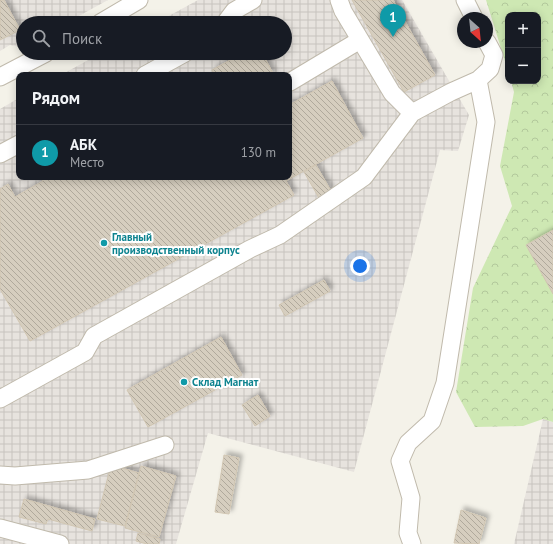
<!DOCTYPE html>
<html lang="ru">
<head>
<meta charset="utf-8">
<style>
	:root { --surface:#171b24; --page:#20242c; --text:#f1f3f6; --muted:#9ea1a6; --line:#363941; --accent:#7c3aed }
	body { margin:0; font-family:"PT Sans",sans-serif; background:var(--page); color:var(--text) }
	.controls { position:absolute; right:12px; top:12px; display:grid; overflow:hidden; border-radius:8px; box-shadow:0 2px 10px #0003 }
	.controls button { width:36px; height:36px; display:grid; place-items:center; padding:0; border:0; border-bottom:1px solid var(--line); background:var(--surface); color:var(--text); font:20px sans-serif }
	.compass { position:absolute; left:457px; top:12px; width:36px; height:36px; border-radius:50%; background:var(--surface); box-shadow:0 2px 10px #0003; rotate:153deg }
	.you { position:absolute; left:360px; top:266px; width:14px; height:14px; margin:-10px; border:3px solid #fff; border-radius:50%; background:#1a73e8; box-shadow:0 0 0 6px #1a73e833 }
	.badge { display:grid; place-items:center; width:26px; height:26px; border-radius:50%; background:var(--accent); color:#fff; font-size:13px; font-weight:700 }
	.pin { position:absolute; translate:-50% -33px; filter:drop-shadow(0 1px 2px #0008) }
	.pin::after { content:''; position:absolute; top:21px; width:14px; height:12px; background:inherit; clip-path:polygon(0 0,100% 0,50% 100%) }
	.list { margin:0; padding:0; list-style:none }
	h2 { display:flex; justify-content:space-between; align-items:center; height:52px; margin:0; padding:0 16px; font-size:17px }
	h2 small { font-size:13px; font-weight:400; color:var(--muted) }
	.list li { display:grid; grid-template-columns:26px 1fr auto; gap:12px; align-items:center; box-sizing:border-box; height:56px; padding:0 16px; border-top:1px solid var(--line) }
	.list b { display:block; font-size:15px; white-space:nowrap }
	.list p { margin:0; font-size:13px; white-space:nowrap; color:var(--muted) }
	.list em { font-size:13px; font-style:normal; color:var(--muted) }
	.icon { flex:none; width:22px; height:22px; fill:none; stroke:currentColor; stroke-width:2; stroke-linecap:round; stroke-linejoin:round }
	.map { position:relative; flex:none; width:553px; height:544px; overflow:hidden }
	.search { position:absolute; background:var(--surface); box-shadow:0 2px 10px #0003; left:16px; top:16px; width:276px; height:44px; display:flex; align-items:center; gap:10px; box-sizing:border-box; padding:0 14px; border-radius:22px; color:var(--muted); font-size:15px }
	.panel { position:absolute; background:var(--surface); box-shadow:0 2px 10px #0003; left:16px; top:72px; width:276px; height:108px; border-radius:8px }
	.map>svg:first-child { display:block }
</style>
</head>
<body>
<div class="map">
<svg width="553" height="544" viewBox="0 0 553 544">
	<defs>
		<pattern id="industrial-grid" width="8" height="8" patternUnits="userSpaceOnUse"><rect width="8" height="8" fill="#e7e3de"/><path d="M0 4h8M4 0v8" fill="none" stroke="#c8c4bf"/></pattern>
		<pattern id="forest-crowns" width="20" height="18" patternUnits="userSpaceOnUse"><rect width="20" height="18" fill="#cee8b3"/><path d="M2 6a3 3 0 1 1 6 0M12 15a3 3 0 1 1 6 0" fill="none" stroke="#b2c89b"/></pattern>
		<pattern id="building-back-hatch" width="6" height="6" patternUnits="userSpaceOnUse"><rect width="6" height="6" fill="#d6cebf"/><path d="M-1 5l2 2M0 0l6 6M5-1l2 2" fill="none" stroke="#b0a99c"/></pattern>
		<filter id="shadow"><feDropShadow dx="3.5" dy="-3.5" stdDeviation="2" flood-color="#0004"/></filter>
	</defs>
	<rect width="100%" height="100%" fill="#f4f2e9"/>
	<path fill="url(#industrial-grid)" d="M0 0H108L66 23H23V47L10 45 0 51Z
		M198 0H402L469 115 458 151 440 150 354 472 208 433 176 544H0V109L19 98V177H289V75H61L101 53H285V23H156Z
		M543 419 553 422V544H514Z"/>
	<path fill="url(#forest-crowns)" d="M486 0H553V422L543 419 523 426 475 427 456 392 473 288 512 206 500 166 514 92 511 81H538V15H508V71Z"/>
	<path fill="url(#building-back-hatch)" stroke="#d1c6b2" filter="url(#shadow)" d="M0 0H4L20 30 0 40Z
		M352 0H393L435 75 404 92Z
		M243 53H262L274 75H214L212 70Z
		M332 81 363 138 286 181 294 195 30 341 0 289V189L8 184 15 197 43 181 41 177H289V101L291 104Z
		M316 165 331 191 319 198 304 172Z
		M553 230V294L526 245Z
		M324 280 330 291 285 316 279 305Z
		M221 337 242 375 148 427 127 390Z
		M258 395 270 416 255 426 242 405Z
		M224 455 239 458 229 514 215 512Z
		M111 465 139 473 125 526 97 519Z
		M141 466 176 476 159 537 125 528Z
		M24 499 95 519 92 531 48 519 46 524 19 517Z
		M461 510 486 518 479 544 454 543Z
		M138 533 160 539 159 544H147L136 541Z"/>
	<g fill="none" stroke-linecap="round" stroke-linejoin="round">
		<g stroke="#c0baac" stroke-width="19">
			<path id="minor" d="M339 0 343 11 392 93 412 113
				M465 0 474 18
				M100 23 139 0
				M225 23 234 11 253 0
				M145 75 185 53
				M0 77 46 53
				M290 82 360 40
				M0 154 19 144
				M0 399 85 352 94 336 250 249 280 235 364 177 412 113 451 92 478 80 490 69 494 55 487 42
				M0 475 15 476 88 470 165 445
				M0 528 60 544
				M412 544 408 533 411 498 400 461 408 443 432 421 445 383 486 122 478 80"/>
		</g>
		<use href="#minor" stroke="#fff" stroke-width="17"/>
	</g>
	<g fill="#0f9aa8" stroke="#fff" stroke-width="1.5">
		<circle cx="104" cy="243" r="4"/>
		<circle cx="184" cy="382" r="4"/>
	</g>
	<g text-anchor="middle" dominant-baseline="central" stroke-width="4" stroke-linejoin="round" paint-order="stroke">
		<g font-size="11" font-weight="bold" fill="#0d838f" stroke="#fff" text-anchor="start">
			<text x="112" y="237">Главный<tspan x="112" dy="13">производственный корпус</tspan></text>
			<text x="192" y="382">Склад Магнат</text>
		</g>
	</g>
</svg>
<div class="controls">
<button>+</button>
<button>−</button>
</div>
<svg class="compass" viewBox="-18 -18 36 36"><path d="M0-13l5 13h-10z" fill="#e53935"/><path d="M0 13l5-13h-10z" fill="#9ea1a6"/></svg>
<div class="you"></div>
<div class="pin badge" style="left:393px;top:37px;background:#0f9aa8">1</div>
<div class="search"><svg class="icon" aria-label="search" viewBox="0 0 24 24"><circle cx="10" cy="10" r="6"/><path d="M15 15l6 6"/></svg>Поиск</div>
<section class="panel">
<h2>Рядом<small></small></h2>
<ul class="list">
<li><span class="badge" style="background:#0f9aa8">1</span><div><b>АБК</b><p>Место</p></div><em>130 m</em></li>
</ul>
</section>
</div>
</body>
</html>
